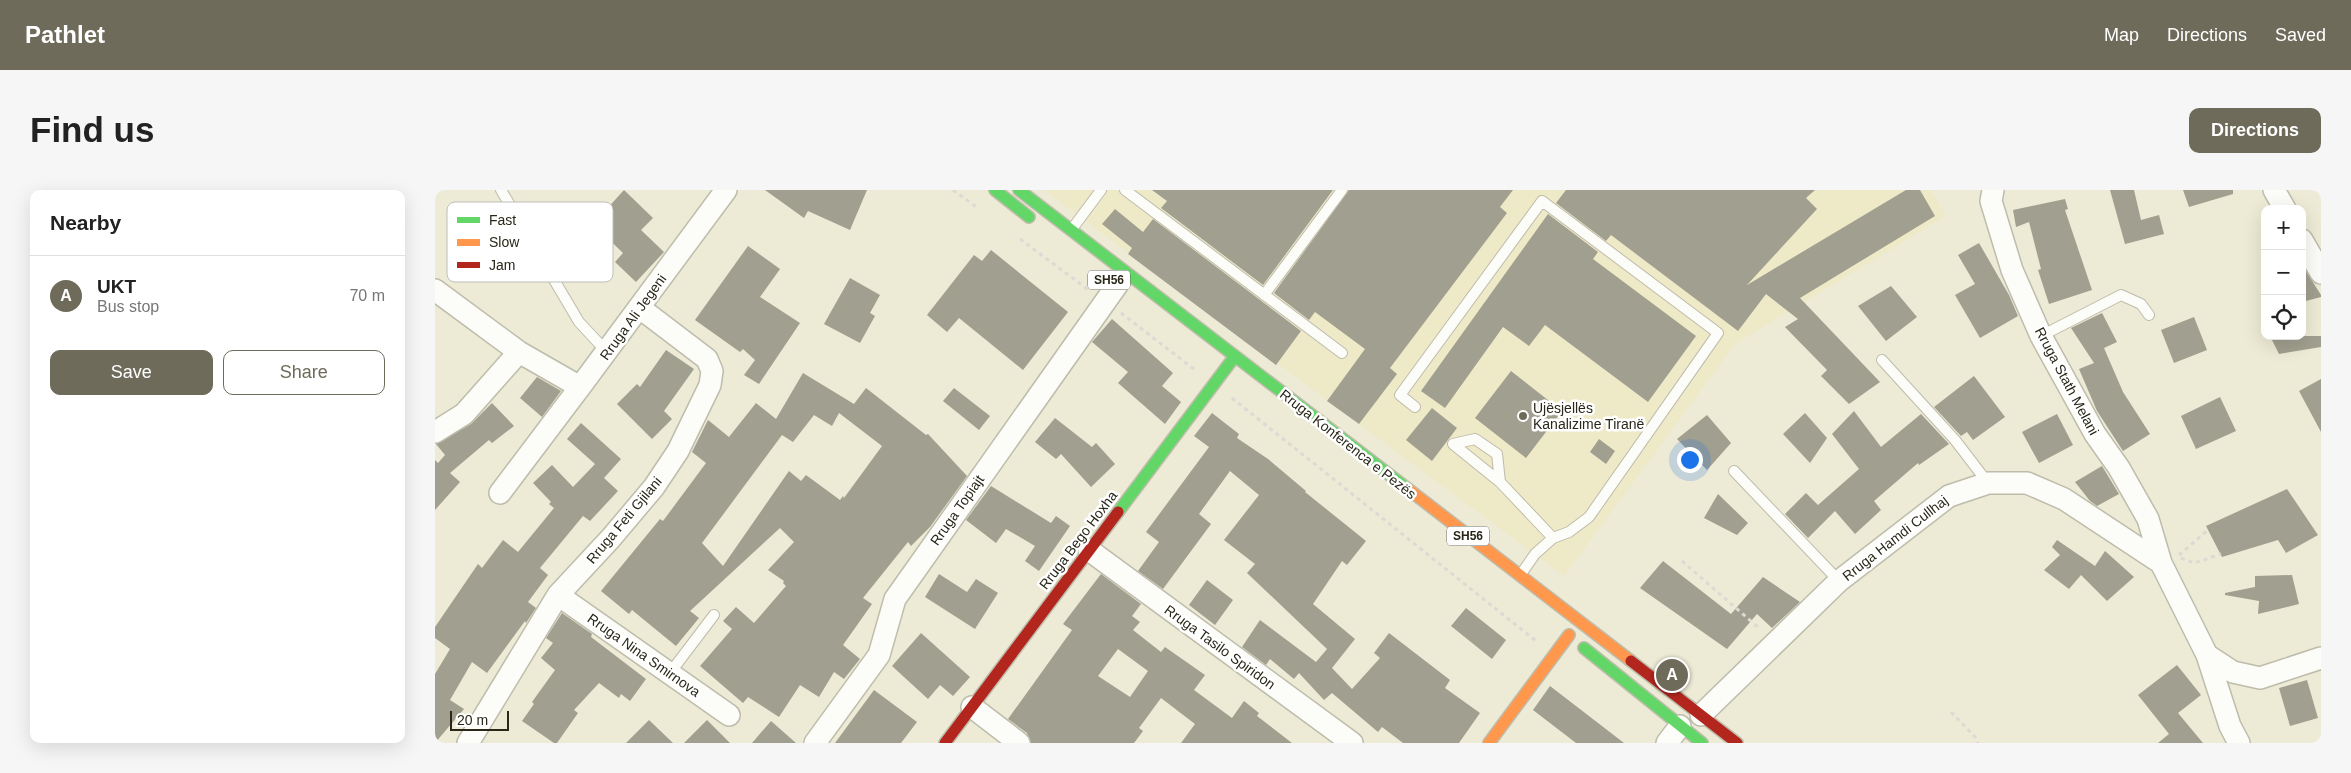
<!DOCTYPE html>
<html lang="en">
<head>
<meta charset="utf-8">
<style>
	:root { --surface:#fff; --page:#f6f6f6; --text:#222; --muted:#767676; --line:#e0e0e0; --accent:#6e6b5a }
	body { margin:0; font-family:Helvetica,sans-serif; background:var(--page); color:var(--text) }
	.controls { position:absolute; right:15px; top:15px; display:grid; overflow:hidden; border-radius:10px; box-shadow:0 5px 20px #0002 }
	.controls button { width:45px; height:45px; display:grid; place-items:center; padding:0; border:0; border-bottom:1px solid var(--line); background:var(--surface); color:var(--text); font:25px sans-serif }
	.scale { position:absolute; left:15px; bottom:12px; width:59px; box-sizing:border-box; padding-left:5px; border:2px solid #292718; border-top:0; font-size:14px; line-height:18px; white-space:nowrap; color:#292718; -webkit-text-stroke:4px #fff; paint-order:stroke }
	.you { position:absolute; left:1254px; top:269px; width:18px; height:18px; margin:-12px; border:4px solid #fff; border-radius:50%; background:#1a73e8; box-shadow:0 0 0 8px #1a73e833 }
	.badge { display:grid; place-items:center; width:32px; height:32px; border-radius:50%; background:var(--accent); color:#fff; font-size:16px; font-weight:700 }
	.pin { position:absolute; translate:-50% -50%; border:2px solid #fff; box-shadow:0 1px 5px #0006 }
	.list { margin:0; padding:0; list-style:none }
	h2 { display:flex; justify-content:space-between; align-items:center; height:65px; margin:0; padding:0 20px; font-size:21px }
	h2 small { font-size:16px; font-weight:400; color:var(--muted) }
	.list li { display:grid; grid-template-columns:32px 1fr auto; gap:15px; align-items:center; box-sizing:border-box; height:80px; padding:0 20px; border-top:1px solid var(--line) }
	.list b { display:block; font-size:19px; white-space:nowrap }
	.list p { margin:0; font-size:16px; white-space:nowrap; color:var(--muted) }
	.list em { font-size:16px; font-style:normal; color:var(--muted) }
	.actions { display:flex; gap:10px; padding:15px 20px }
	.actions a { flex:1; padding:11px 0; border:1px solid var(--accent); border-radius:10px; text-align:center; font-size:18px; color:var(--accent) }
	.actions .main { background:var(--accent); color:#fff }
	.icon { flex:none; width:28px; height:28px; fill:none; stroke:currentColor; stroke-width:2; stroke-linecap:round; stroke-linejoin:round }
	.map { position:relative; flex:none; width:1886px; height:553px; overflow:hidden; border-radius:10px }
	header { display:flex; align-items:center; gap:30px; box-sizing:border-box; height:70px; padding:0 25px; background:var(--accent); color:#fff }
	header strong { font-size:24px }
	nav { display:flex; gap:28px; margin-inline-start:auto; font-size:18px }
	.intro { display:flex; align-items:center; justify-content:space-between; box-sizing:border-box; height:120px; padding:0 30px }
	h1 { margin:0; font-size:35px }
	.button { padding:12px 22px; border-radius:10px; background:var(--accent); color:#fff; font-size:18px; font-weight:700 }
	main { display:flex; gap:30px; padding:0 30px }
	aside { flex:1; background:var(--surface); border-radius:10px; box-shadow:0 5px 20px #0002 }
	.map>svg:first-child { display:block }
</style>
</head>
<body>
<header>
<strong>Pathlet</strong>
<nav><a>Map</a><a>Directions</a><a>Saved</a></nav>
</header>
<div class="intro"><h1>Find us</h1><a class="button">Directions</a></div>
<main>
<aside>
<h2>Nearby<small></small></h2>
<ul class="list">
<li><span class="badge">A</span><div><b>UKT</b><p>Bus stop</p></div><em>70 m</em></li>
</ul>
<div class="actions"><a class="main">Save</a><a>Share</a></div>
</aside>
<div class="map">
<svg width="1886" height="553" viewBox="0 0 1886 553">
	<rect width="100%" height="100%" fill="#edead5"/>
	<path fill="#eee9c7" d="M609 0H1496L1510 26 1300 154 1129 386Z"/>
	<path fill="#a19f8f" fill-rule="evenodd" d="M189 0 218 28 206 40 229 62 201 92 180 72 188 63 158 34Z
		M330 0H432L415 40 373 21 369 28Z
		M717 0H898L828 95 726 18 732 11Z
		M914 0H1078L1065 17 1072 23 955 178 962 184 924 234 892 211 930 159 880 122 874 130 839 103Z
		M1131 0H1380L1371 8 1382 19 1312 95 1471 0H1485L1500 26 1365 108 1445 192 1414 214 1386 186 1392 180 1350 137 1363 129 1331 104 1303 141 1176 45 1171 51 1121 13Z
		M1675 0H1699L1706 30 1724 25 1729 44 1690 54Z
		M1748 0H1798V4L1754 17Z
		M1630 9 1633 19 1630 20 1657 100 1614 114 1603 80 1606 79 1594 32 1581 37 1578 20Z
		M680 19 708 42 718 29 866 141 841 175 693 64 697 58 667 34Z
		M1113 24 1163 62 1158 69 1261 146 1213 212 1110 135 1094 156 1068 137 1010 218 986 201Z
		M1544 53 1574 105 1583 126 1545 148 1520 105 1540 94 1523 65Z
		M313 56 345 79 325 107 365 133 324 194 309 185 320 170 308 159 305 162 260 130Z
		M556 60 633 122 588 180 524 128 512 142 492 125 539 65 547 71Z
		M1867 75 1886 105V107L1867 112Z
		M415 88 445 105 435 123 440 126 425 153 389 134Z
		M1456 96 1482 127 1451 151 1423 116Z
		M1667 123 1682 152 1669 158 1688 202 1715 244 1688 261 1662 221 1644 179 1659 173 1636 138Z
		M1759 127 1772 160 1739 173 1726 140Z
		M677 129 738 183 727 196 746 212 730 234 683 193 693 182 657 152Z
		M1835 146H1886V157L1844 164Z
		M231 160 259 179 229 221 237 229 217 249 182 214 202 194 205 197Z
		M1076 181 1127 221 1091 268 1040 228Z
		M368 183 419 214 431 198 491 245 493 244 532 286 495 337 476 356 473 352 428 408 437 414 408 455 425 469 409 489 399 482 384 507 365 495 344 527 313 507 308 513 265 476 297 439 288 431 301 417 319 433 351 396 348 393 349 391 333 380 359 352 345 338 255 421 264 428 241 456 197 420 194 424 166 401 225 329 228 331 271 273 257 262 273 230 294 247 321 213 341 229ZM404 223 447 256 409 308 408 306 405 310 371 285 366 291 354 281 288 376 267 353 347 245 358 252 379 225 397 236Z
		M1539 186 1570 227 1538 250 1532 242 1526 246 1499 217Z
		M102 187 126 201 107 227 85 208Z
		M1886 189V242L1864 201Z
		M519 198 555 226 544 240 508 211Z
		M1785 207 1801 241 1761 259 1746 226Z
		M57 213 79 236 57 253 54 250 15 283 25 292 0 320V270L3 273 10 265 1 254 36 234Z
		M997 218 1022 238 997 271 971 250Z
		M1419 221 1446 257 1486 224 1514 254 1484 275 1483 273 1439 311 1446 320 1420 344 1400 321 1373 348 1350 324 1371 303 1383 315 1424 279 1397 244Z
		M777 223 804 244 802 248 833 269 871 301 870 302 931 351 912 375 907 371 878 414 920 449 897 478 917 499 945 468 939 463 954 443 1015 490 1010 498 1045 523 1024 553H968L947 537 943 542 897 503 889 510 864 483 859 489 835 469 831 475 807 457 825 430 881 472 892 459 812 383 820 374 789 350 824 305 795 281 764 324 776 334 728 399 703 381 724 352 711 342 774 257 759 246Z
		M1370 223 1392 248 1375 273 1348 244Z
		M1622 224 1638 255 1604 273 1587 242Z
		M1272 225 1296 253 1272 280 1242 249Z
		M620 228 657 257 661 253 680 274 656 297 626 264 621 269 600 252Z
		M146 233 186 269 169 288 183 301 155 331 148 326 105 378 113 385 93 412 101 418 91 433 90 431 52 483 37 472 15 510 29 519 0 553V484L15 459 0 448V437L43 374 47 378 68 350 83 362 119 318 114 314 116 312 98 293 117 275 138 297 160 274 132 249Z
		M1164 249 1180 261 1171 274 1155 262Z
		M1667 276 1684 304 1662 316 1655 311 1640 292Z
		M556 296 616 333 621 326 635 336 604 381 590 371 600 356 571 339 561 353 531 330Z
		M1852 299 1883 345 1851 363 1843 350 1787 367 1771 336Z
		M1283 304 1313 333 1302 345 1269 328Z
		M1622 350 1660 376 1670 361 1699 387 1672 411 1646 385 1634 399 1609 380 1625 365 1617 357Z
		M1228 371 1296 424 1328 387 1365 412 1337 438 1322 424 1292 459 1205 398Z
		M504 384 532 402 541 389 563 403 540 439 490 407Z
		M666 384 706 414 697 426 705 432 698 440 726 462 730 457 770 485 759 500 797 528 809 511 824 523 822 526 857 553H746L760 534 726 508 704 538 708 541 699 553H596L592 543 573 529 637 440 628 434ZM683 459 713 481 695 507 663 486Z
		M1857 385 1864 414 1823 424 1824 411 1790 405V403L1820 397V386Z
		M772 390 798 410 780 435 754 415Z
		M1031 418 1071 450 1057 469 1016 436Z
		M127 423 157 444 156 447 211 489 195 511 186 504 184 508 164 493 139 520 143 523 122 553H119L87 531 99 514 97 512 120 480 106 468 118 453 111 448Z
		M486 443 535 487 518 506 505 495 493 509 457 476Z
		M1742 475 1766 505 1743 523 1768 553H1723L1734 544 1703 505Z
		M1872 490 1883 528 1855 536 1844 498Z
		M1115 496 1189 553H1141L1098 520Z
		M439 500 482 532 466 553H400Z
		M214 530 238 553H191Z
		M272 530 295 553H249Z
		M336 531 361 553H317Z"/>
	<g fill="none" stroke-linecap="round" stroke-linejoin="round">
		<g stroke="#bebcab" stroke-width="12">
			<path id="lane" d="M66 0 144 132 172 162
				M690 0 907 163
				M637 39 666 0
				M829 105 907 0
				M1606 146 1686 105 1706 114 1714 125
				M1447 170 1520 250 1553 293
				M980 217 965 205 1107 11 1283 143 1154 327 1134 342 1118 348 1100 364 1086 384
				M1299 281 1404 391
				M1065 292 1062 264 1040 249 1018 254 1065 292 1118 348
				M235 483 279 425"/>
		</g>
		<g stroke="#bebcab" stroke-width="24">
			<path id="street" d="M1558 0 1556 11 1577 80 1606 146 1660 244 1684 278 1713 329 1726 373 1772 465 1795 536 1804 553
				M1839 0 1850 19
				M1867 50 1886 83
				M0 100 84 162 145 197 291 0
				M0 242 29 224 84 162
				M65 303 145 197
				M654 360 917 553
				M123 405 294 525
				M1772 465 1798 482 1825 488 1886 468
				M537 517 584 553
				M1266 525 1404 391 1514 306 1553 293H1592L1629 309 1726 373
				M33 553 123 405 176 348 219 297 243 261 275 195 277 181 272 169 205 118
				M380 553 444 465 460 409 682 95
				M1232 553 1245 536"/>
		</g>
		<g stroke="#bebcab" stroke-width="14">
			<path id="fast" d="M560 0 594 27
				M584 0 973 299
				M683 322 800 166
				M1149 458 1267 553"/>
		</g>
		<g stroke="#bebcab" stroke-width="14">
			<path id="slow" d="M973 299 1196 471
				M1054 553 1134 445"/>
		</g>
		<g stroke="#bebcab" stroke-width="14">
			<path id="jam" d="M1196 471 1302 553
				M510 553 683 322"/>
		</g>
		<path stroke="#dbdad3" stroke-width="3" stroke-dasharray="4 4" stroke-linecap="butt" d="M518 0 544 19
			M585 49 655 101
			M686 123 760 180
			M797 208 1101 451
			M1744 365 1773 340
			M1746 368 1759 373 1786 364
			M1247 371 1325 439
			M1516 522 1540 547 1543 553"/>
		<use href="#lane" stroke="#fcfcf9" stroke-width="10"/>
		<use href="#street" stroke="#fcfcf9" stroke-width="21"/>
		<use href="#fast" stroke="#63d668" stroke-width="11"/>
		<use href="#slow" stroke="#ff974d" stroke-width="11"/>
		<use href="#jam" stroke="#b3261e" stroke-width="11"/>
	</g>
	<circle fill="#6e6b5a" stroke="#fff" stroke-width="2" cx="1088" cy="226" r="5"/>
	<g text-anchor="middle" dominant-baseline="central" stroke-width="5" stroke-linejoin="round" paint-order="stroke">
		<g fill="#fff" stroke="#69685d" stroke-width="1">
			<rect x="653" y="80.5" width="42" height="19" rx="4"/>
			<rect x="1012" y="336.5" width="42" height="19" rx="4"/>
		</g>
		<g font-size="12" font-weight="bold" fill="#292718">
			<text x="674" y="90">SH56</text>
			<text x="1033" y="346">SH56</text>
		</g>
		<g font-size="14" fill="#292718" stroke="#fff">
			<text transform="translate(198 127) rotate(-54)">Rruga Ali Jegeni</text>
			<text transform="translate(1632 191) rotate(62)">Rruga Stath Melani</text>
			<text transform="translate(913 254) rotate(38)">Rruga Konferenca e Pezës</text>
			<text transform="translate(522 320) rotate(-55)">Rruga Topiajt</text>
			<text transform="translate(189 330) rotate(-50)">Rruga Feti Gjilani</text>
			<text transform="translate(1460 348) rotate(-38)">Rruga Hamdi Cullhaj</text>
			<text transform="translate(643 350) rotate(-53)">Rruga Bego Hoxha</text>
			<text transform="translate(785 457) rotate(36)">Rruga Tasilo Spiridon</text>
			<text transform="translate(209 465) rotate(35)">Rruga Nina Smirnova</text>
		</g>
		<g font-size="14" fill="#292718" stroke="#fff" text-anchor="start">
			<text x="1098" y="218">Ujësjellës<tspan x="1098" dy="16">Kanalizime Tiranë</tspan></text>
		</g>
	</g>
	<rect x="12" y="12" width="166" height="80" rx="8" fill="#fff" stroke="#bfbeba" stroke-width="1"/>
	<rect x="22" y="27" width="23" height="6" fill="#63d668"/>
	<rect x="22" y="49" width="23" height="7" fill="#ff974d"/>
	<rect x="22" y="72" width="23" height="6" fill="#b3261e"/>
	<g font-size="14" fill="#292718">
		<text x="54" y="35">Fast</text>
		<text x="54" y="57">Slow</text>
		<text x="54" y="80">Jam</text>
	</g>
</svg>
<div class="controls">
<button>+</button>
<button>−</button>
<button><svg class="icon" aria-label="locate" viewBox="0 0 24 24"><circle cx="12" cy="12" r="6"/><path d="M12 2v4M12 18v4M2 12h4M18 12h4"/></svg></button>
</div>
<div class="scale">20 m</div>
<div class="you"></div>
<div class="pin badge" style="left:1237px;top:485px">A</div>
</div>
</main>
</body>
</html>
